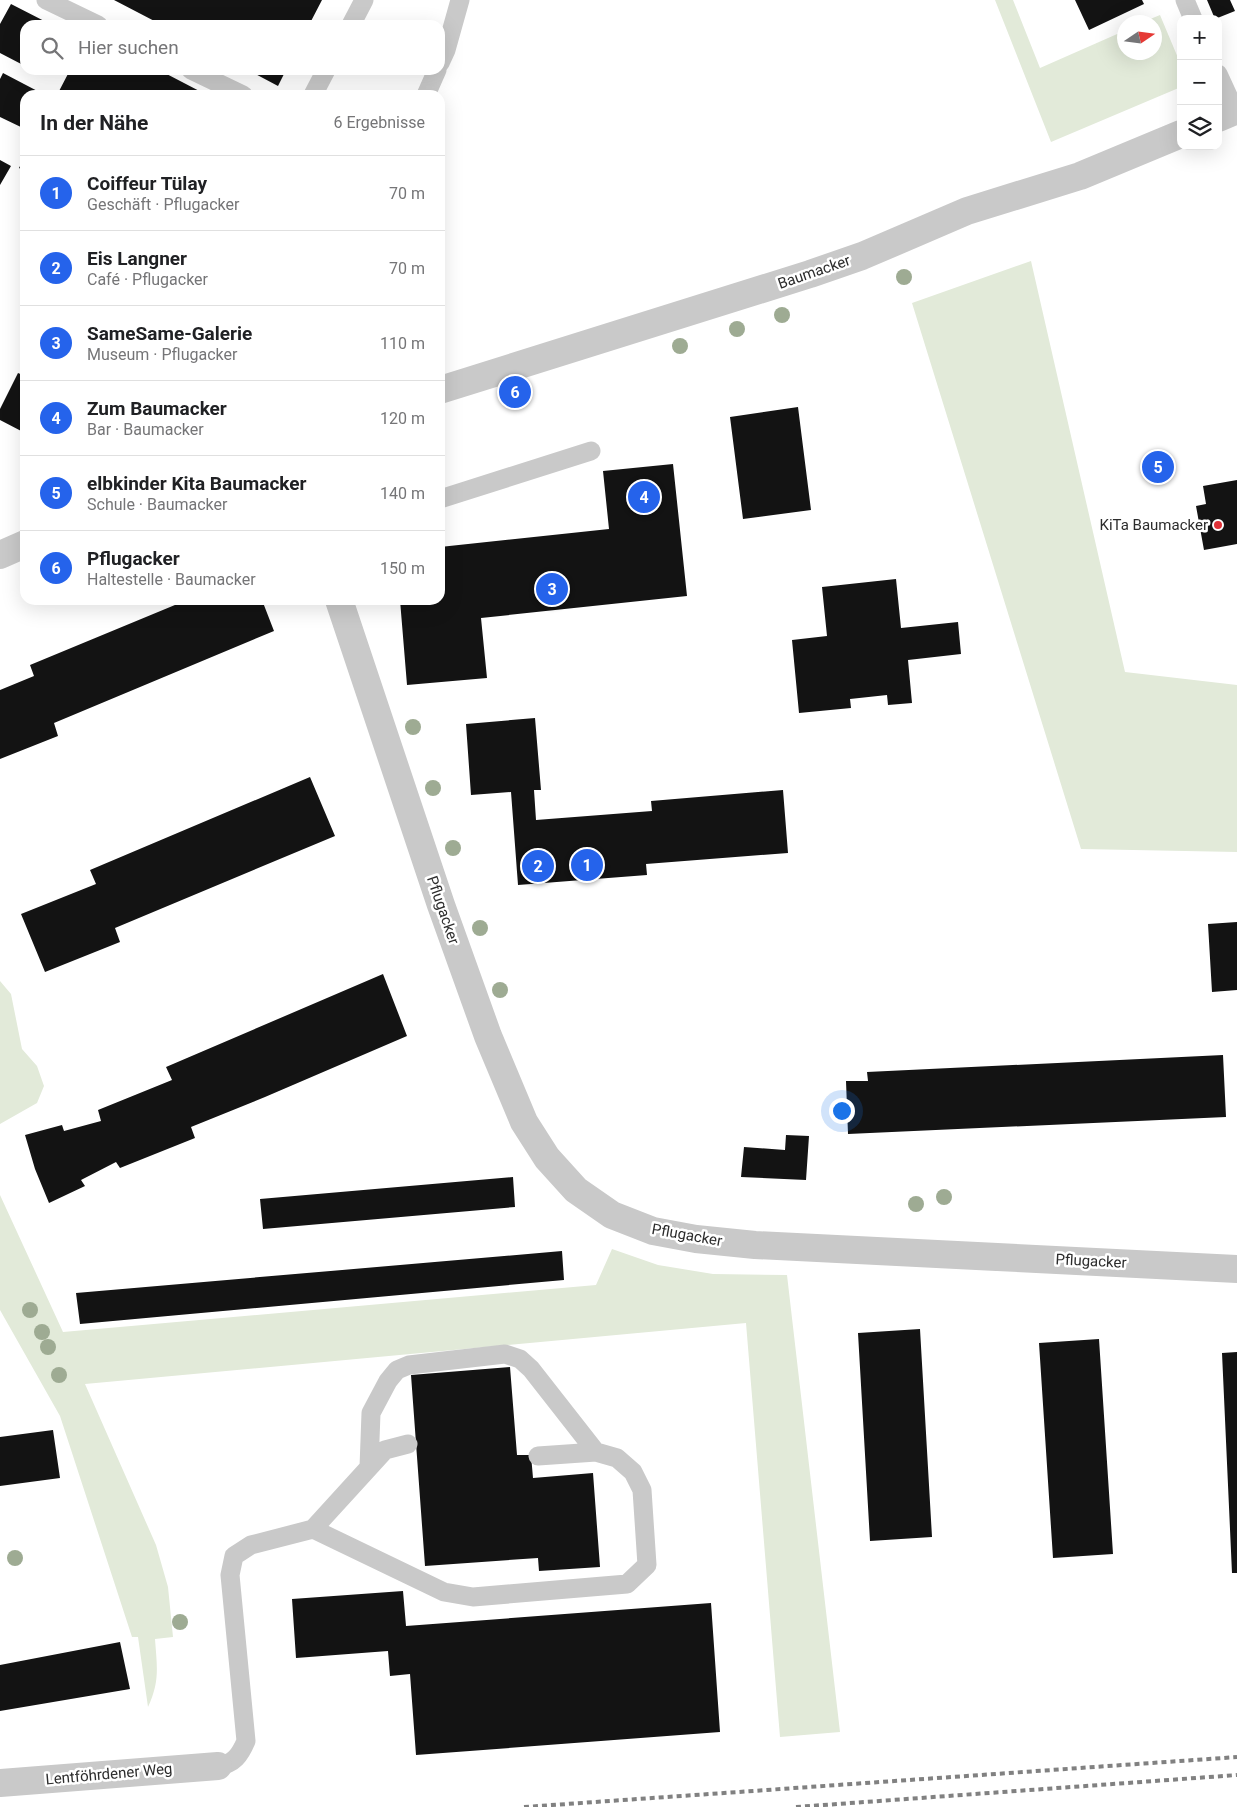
<!DOCTYPE html>
<html lang="de">
<head>
<meta charset="utf-8">
<style>
	:root { --surface:#fff; --page:#f6f6f6; --text:#202124; --muted:#757577; --line:#e0e0e0; --accent:#2563eb }
	body { margin:0; font-family:Roboto,sans-serif; background:var(--page); color:var(--text) }
	.controls { position:absolute; right:15px; top:15px; display:grid; overflow:hidden; border-radius:10px; box-shadow:0 5px 20px #0002 }
	.controls button { width:45px; height:45px; display:grid; place-items:center; padding:0; border:0; border-bottom:1px solid var(--line); background:var(--surface); color:var(--text); font:25px sans-serif }
	.compass { position:absolute; left:1117px; top:15px; width:45px; height:45px; border-radius:50%; background:var(--surface); box-shadow:0 5px 20px #0002; rotate:77deg }
	.you { position:absolute; left:841px; top:1110px; width:18px; height:18px; margin:-12px; border:4px solid #fff; border-radius:50%; background:#1a73e8; box-shadow:0 0 0 8px #1a73e833 }
	.badge { display:grid; place-items:center; width:32px; height:32px; border-radius:50%; background:var(--accent); color:#fff; font-size:16px; font-weight:700 }
	.pin { position:absolute; translate:-50% -50%; border:2px solid #fff; box-shadow:0 1px 5px #0006 }
	.list { margin:0; padding:0; list-style:none }
	h2 { display:flex; justify-content:space-between; align-items:center; height:65px; margin:0; padding:0 20px; font-size:21px }
	h2 small { font-size:16px; font-weight:400; color:var(--muted) }
	.list li { display:grid; grid-template-columns:32px 1fr auto; gap:15px; align-items:center; box-sizing:border-box; height:75px; padding:0 20px; border-top:1px solid var(--line) }
	.list b { display:block; font-size:19px; white-space:nowrap }
	.list p { margin:0; font-size:16px; white-space:nowrap; color:var(--muted) }
	.list em { font-size:16px; font-style:normal; color:var(--muted) }
	.icon { flex:none; width:28px; height:28px; fill:none; stroke:currentColor; stroke-width:2; stroke-linecap:round; stroke-linejoin:round }
	.map { position:relative; flex:none; width:1237px; height:1807px; overflow:hidden }
	.search { position:absolute; background:var(--surface); box-shadow:0 5px 20px #0002; left:20px; top:20px; width:425px; height:55px; display:flex; align-items:center; gap:12px; box-sizing:border-box; padding:0 18px; border-radius:15px; color:var(--muted); font-size:19px }
	.panel { position:absolute; background:var(--surface); box-shadow:0 5px 20px #0002; left:20px; top:90px; width:425px; height:515px; border-radius:15px }
	.map>svg:first-child { display:block }
</style>
</head>
<body>
<div class="map">
<svg width="1237" height="1807" viewBox="0 0 1237 1807">
	<rect width="100%" height="100%" fill="#fff"/>
	<path fill="#e2ead9" d="M995 0H1013L1040 68 1124 31V52H1154V22H1143L1160 15 1181 65V87L1051 142Z
		M1031 261 1125 672 1237 685V852L1081 849 912 303Z
		M0 981 11 994 22 1049 37 1066 44 1086 37 1103 0 1124Z
		M0 1195 63 1332 596 1285 612 1249 658 1265 713 1274 787 1275 840 1732 780 1737 746 1323 85 1384 156 1545 168 1587 173 1637 155 1639C157 1667 160 1681 148 1707L138 1637H132L60 1416 0 1310Z"/>
	<path fill="#131313" d="M114 0H322L309 25H162Z
		M1075 0H1142L1144 4 1089 30Z
		M1207 0H1230L1235 11 1215 19Z
		M11 4 52 25H25V66L0 53V24Z
		M70 70H159L207 95H57Z
		M248 70H286L278 86Z
		M3 73 45 95H25V129L0 117V79Z
		M25 156V171L19 168Z
		M0 160 11 166 0 185Z
		M18 373 25 376V433L0 420V409Z
		M798 407 811 510 743 519 730 417Z
		M673 464 687 596 481 618 487 678 407 685 400 600H440V547L609 529 603 471Z
		M1237 480V544L1204 550 1196 506 1206 504 1203 486Z
		M896 579 901 628 958 622 961 654 908 660 912 703 888 705 887 695 850 699 851 708 799 713 792 640 827 636 822 587Z
		M187 600H262L274 631 54 723 58 736 0 759V690L34 676 30 665Z
		M535 718 541 790H534L536 820 652 811 651 801 783 790 788 853 646 864 647 875 518 885 511 792 471 795 466 724Z
		M310 777 335 836 115 928 120 942 45 972 21 914 96 884 90 870Z
		M1237 922V990L1212 992 1208 924Z
		M383 974 407 1036 265 1097 191 1127 195 1138 120 1168 116 1162 81 1180 85 1186 49 1203 35 1169 25 1135 62 1125 64 1131 101 1121 98 1110 172 1080 166 1067Z
		M1223 1055 1226 1117 848 1134 846 1081H868L867 1072Z
		M786 1135 809 1136 806 1180 741 1177 744 1147 785 1150Z
		M513 1177 515 1207 263 1229 260 1199Z
		M562 1251 564 1280 80 1324 76 1293Z
		M920 1329 932 1537 870 1541 858 1333Z
		M1099 1339 1113 1554 1053 1558 1039 1343Z
		M1237 1352V1573H1232L1222 1353Z
		M510 1367 517 1455H531L533 1478 593 1473 600 1567 539 1571 538 1558 425 1566 411 1375Z
		M53 1430 60 1478 0 1486V1437Z
		M403 1591 406 1626 711 1603 720 1732 416 1755 410 1674 390 1676 388 1651 296 1658 292 1599Z
		M120 1642 130 1689 0 1711V1665Z"/>
	<g fill="none" stroke-linecap="round" stroke-linejoin="round">
		<path stroke="#c9c9c9" stroke-width="19" d="M46 0 98 25
			M1185 0 1193 19
			M351 25 364 0
			M440 63 446 50 460 0
			M191 70 243 95
			M1218 74 1235 111
			M313 95 326 70
			M426 95 437 70
			M440 499 591 451
			M369 1467 371 1413 388 1381 397 1370 409 1365 505 1354 520 1359 531 1369 596 1452
			M313 1529 385 1450 408 1444
			M218 1766C234 1764 240 1755 246 1741L230 1575 234 1556 251 1545 313 1529 444 1592 473 1597 627 1584 647 1565 642 1490 633 1472 617 1458 596 1452 538 1456"/>
		<path stroke="#c9c9c9" stroke-width="28" d="M1218 118 1237 110
			M440 390 810 274 862 256 967 211 1080 176 1181 134
			M0 555 25 544
			M339 600 441 905 488 1036 524 1122 547 1158 576 1190 612 1215 653 1231 696 1239 755 1245 1237 1269
			M0 1783 218 1766"/>
		<path stroke="#818181" stroke-width="4" stroke-dasharray="5 4" stroke-linecap="butt" d="M524 1807 1237 1757
			M796 1807 1237 1775"/>
	</g>
	<g fill="#9eab93">
		<circle cx="904" cy="277" r="8"/>
		<circle cx="782" cy="315" r="8"/>
		<circle cx="737" cy="329" r="8"/>
		<circle cx="680" cy="346" r="8"/>
		<circle cx="413" cy="727" r="8"/>
		<circle cx="433" cy="788" r="8"/>
		<circle cx="453" cy="848" r="8"/>
		<circle cx="480" cy="928" r="8"/>
		<circle cx="500" cy="990" r="8"/>
		<circle cx="944" cy="1197" r="8"/>
		<circle cx="916" cy="1204" r="8"/>
		<circle cx="30" cy="1310" r="8"/>
		<circle cx="42" cy="1332" r="8"/>
		<circle cx="48" cy="1347" r="8"/>
		<circle cx="59" cy="1375" r="8"/>
		<circle cx="15" cy="1558" r="8"/>
		<circle cx="180" cy="1622" r="8"/>
	</g>
	<circle fill="#e03137" stroke="#fff" stroke-width="2" cx="1218" cy="525" r="5"/>
	<g text-anchor="middle" dominant-baseline="central" stroke-width="5" stroke-linejoin="round" paint-order="stroke">
		<g font-size="15" fill="#2c2c2c" stroke="#fff">
			<text transform="translate(814 272) rotate(-19)">Baumacker</text>
			<text transform="translate(443 910) rotate(71)">Pflugacker</text>
			<text transform="translate(687 1235) rotate(10)">Pflugacker</text>
			<text transform="translate(1091 1261) rotate(3)">Pflugacker</text>
			<text transform="translate(109 1774) rotate(-5)">Lentföhrdener Weg</text>
		</g>
		<g font-size="15" fill="#2c2c2c" stroke="#fff" text-anchor="end">
			<text x="1208" y="525">KiTa Baumacker</text>
		</g>
	</g>
</svg>
<div class="controls">
<button>+</button>
<button>−</button>
<button><svg class="icon" aria-label="layers" viewBox="0 0 24 24"><path d="M12 4l9 5-9 5-9-5zM3 14l9 5 9-5"/></svg></button>
</div>
<svg class="compass" viewBox="-18 -18 36 36"><path d="M0-13l5 13h-10z" fill="#e53935"/><path d="M0 13l5-13h-10z" fill="#757577"/></svg>
<div class="you"></div>
<div class="pin badge" style="left:587px;top:865px">1</div>
<div class="pin badge" style="left:538px;top:866px">2</div>
<div class="pin badge" style="left:552px;top:589px">3</div>
<div class="pin badge" style="left:644px;top:497px">4</div>
<div class="pin badge" style="left:1158px;top:467px">5</div>
<div class="pin badge" style="left:515px;top:392px">6</div>
<div class="search"><svg class="icon" aria-label="search" viewBox="0 0 24 24"><circle cx="10" cy="10" r="6"/><path d="M15 15l6 6"/></svg>Hier suchen</div>
<section class="panel">
<h2>In der Nähe<small>6 Ergebnisse</small></h2>
<ul class="list">
<li><span class="badge">1</span><div><b>Coiffeur Tülay</b><p>Geschäft · Pflugacker</p></div><em>70 m</em></li>
<li><span class="badge">2</span><div><b>Eis Langner</b><p>Café · Pflugacker</p></div><em>70 m</em></li>
<li><span class="badge">3</span><div><b>SameSame-Galerie</b><p>Museum · Pflugacker</p></div><em>110 m</em></li>
<li><span class="badge">4</span><div><b>Zum Baumacker</b><p>Bar · Baumacker</p></div><em>120 m</em></li>
<li><span class="badge">5</span><div><b>elbkinder Kita Baumacker</b><p>Schule · Baumacker</p></div><em>140 m</em></li>
<li><span class="badge">6</span><div><b>Pflugacker</b><p>Haltestelle · Baumacker</p></div><em>150 m</em></li>
</ul>
</section>
</div>
</body>
</html>
